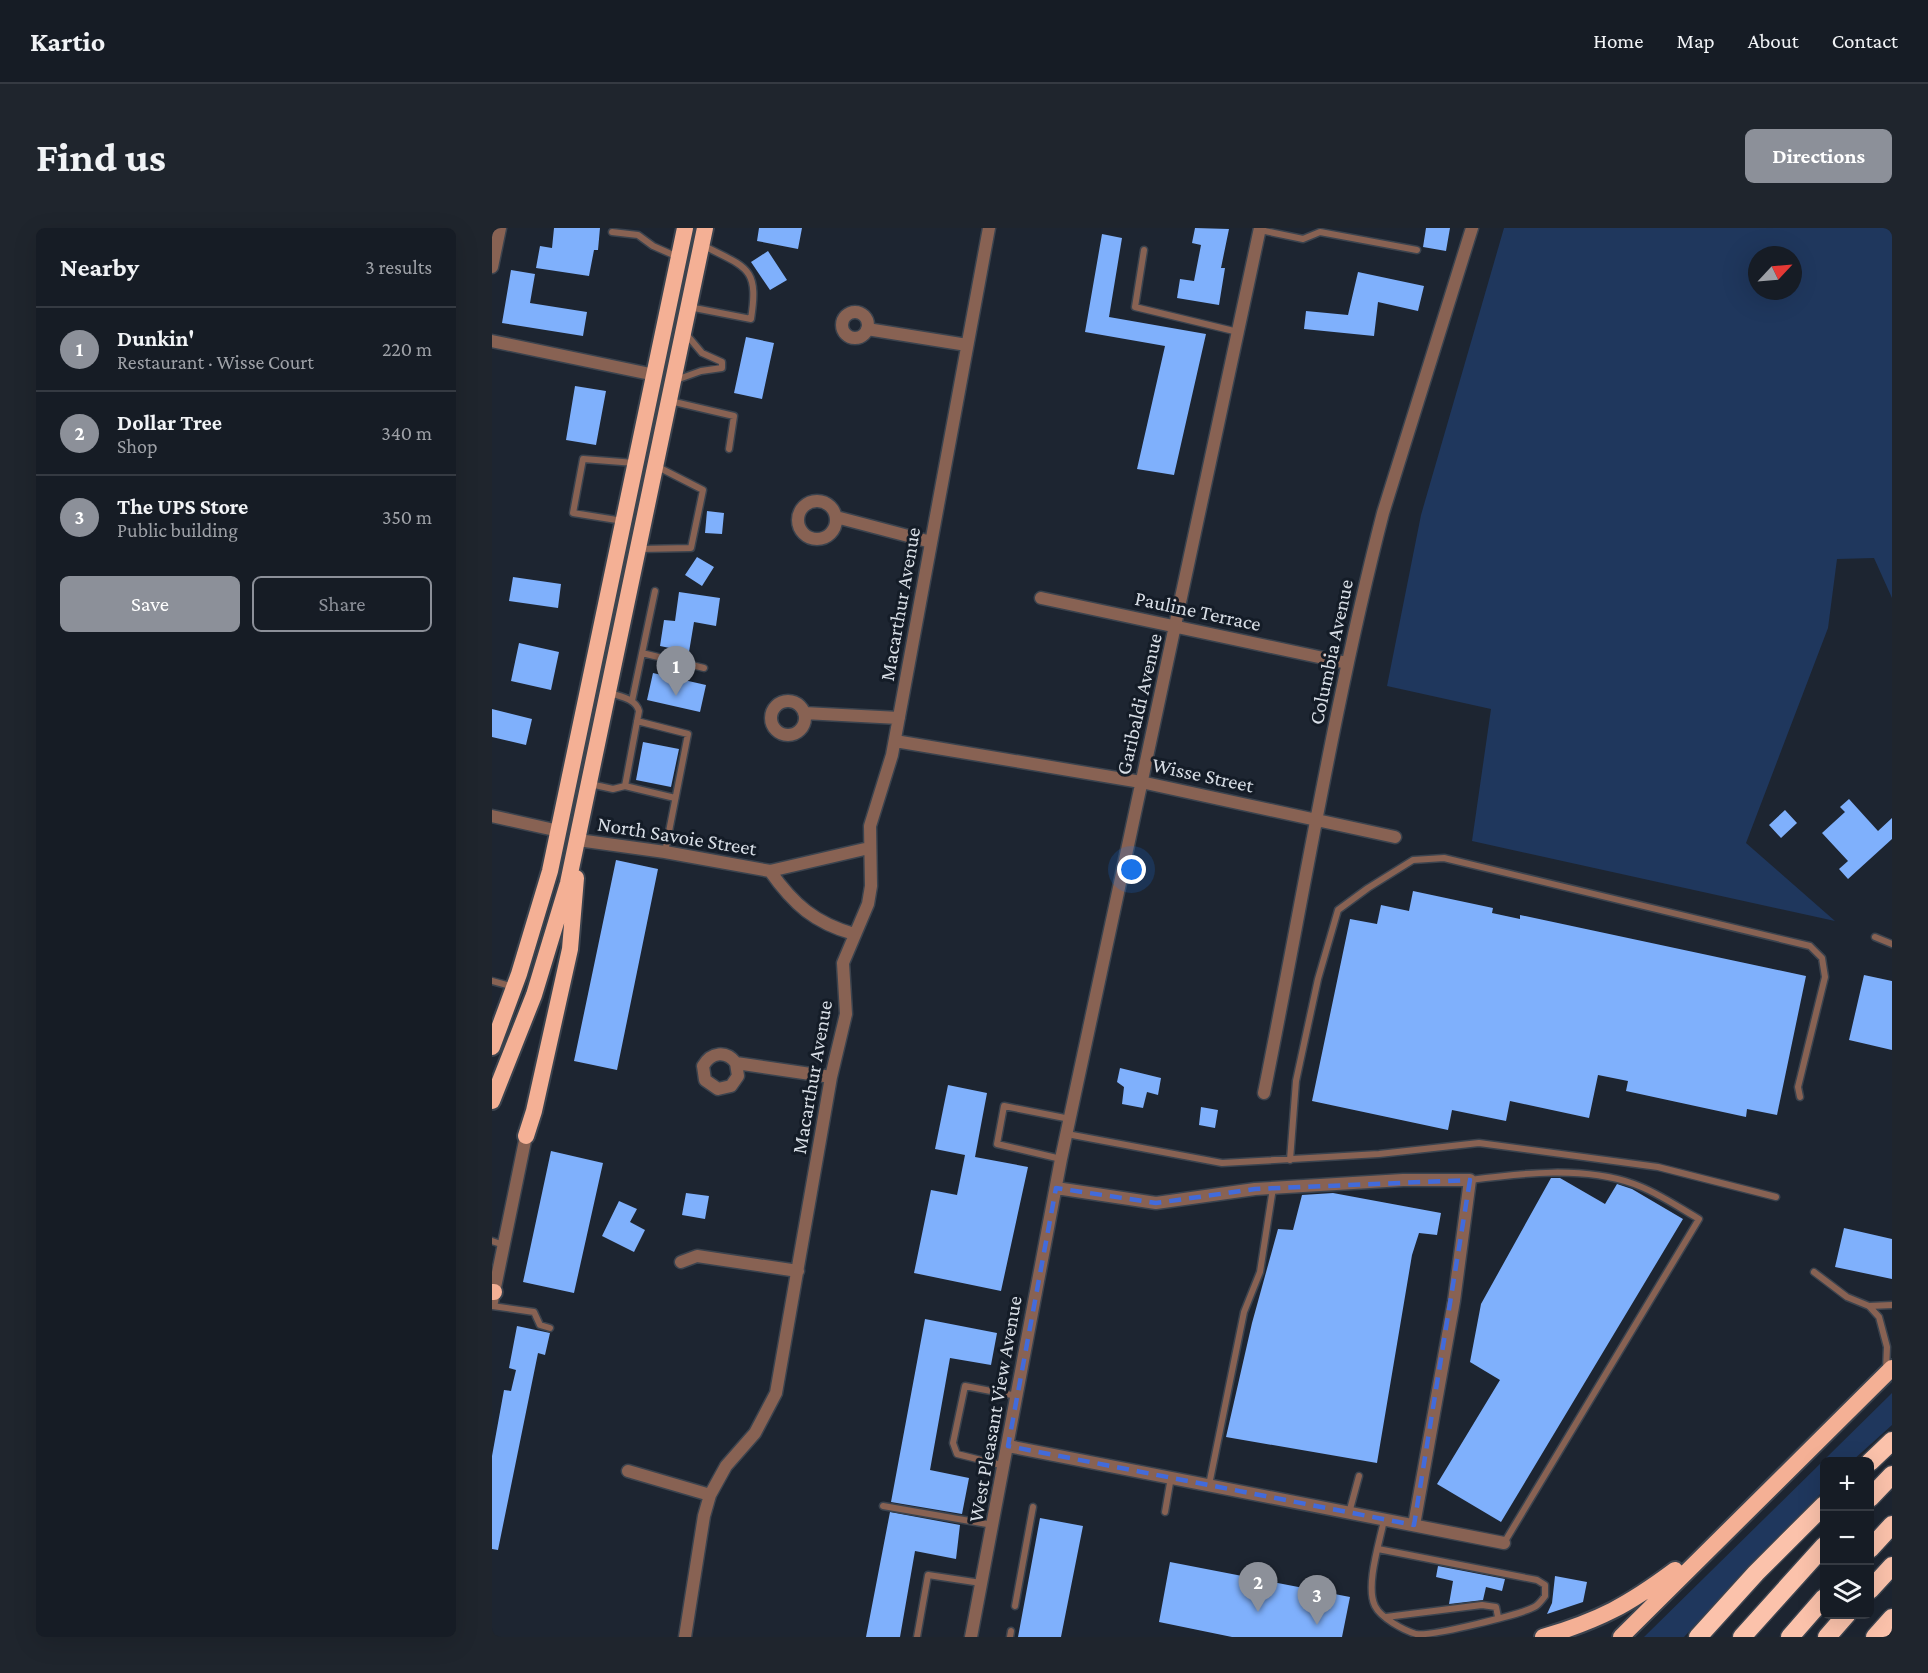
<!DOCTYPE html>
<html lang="en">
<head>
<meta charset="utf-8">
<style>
	:root { --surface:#161c25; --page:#1f252d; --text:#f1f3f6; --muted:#9ea1a7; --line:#353a42; --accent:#8c9099 }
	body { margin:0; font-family:"Crimson Pro",serif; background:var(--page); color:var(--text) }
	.controls { position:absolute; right:18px; bottom:18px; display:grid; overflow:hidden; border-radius:9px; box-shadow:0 6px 24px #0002 }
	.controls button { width:54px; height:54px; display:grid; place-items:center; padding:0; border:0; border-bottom:2px solid var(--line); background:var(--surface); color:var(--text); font:30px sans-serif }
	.compass { position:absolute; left:1256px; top:18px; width:54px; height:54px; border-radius:50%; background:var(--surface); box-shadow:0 6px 24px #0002; rotate:64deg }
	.you { position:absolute; left:640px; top:642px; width:21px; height:21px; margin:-15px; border:4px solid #fff; border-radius:50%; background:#1a73e8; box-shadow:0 0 0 9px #1a73e833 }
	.badge { display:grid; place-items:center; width:39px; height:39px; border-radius:50%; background:var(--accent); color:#fff; font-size:20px; font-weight:700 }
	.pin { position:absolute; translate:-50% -50px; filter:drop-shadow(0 2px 3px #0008) }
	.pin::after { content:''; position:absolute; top:32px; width:21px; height:18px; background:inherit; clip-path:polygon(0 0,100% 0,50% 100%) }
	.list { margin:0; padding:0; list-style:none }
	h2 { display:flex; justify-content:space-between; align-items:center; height:78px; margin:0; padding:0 24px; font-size:26px }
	h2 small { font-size:20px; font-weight:400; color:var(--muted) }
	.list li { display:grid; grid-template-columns:39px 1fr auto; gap:18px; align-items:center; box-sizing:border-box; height:84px; padding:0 24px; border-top:2px solid var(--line) }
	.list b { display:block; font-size:22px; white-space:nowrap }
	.list p { margin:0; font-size:20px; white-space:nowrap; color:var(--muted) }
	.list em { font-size:20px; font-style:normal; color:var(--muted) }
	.actions { display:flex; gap:12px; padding:18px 24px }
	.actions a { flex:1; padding:14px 0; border:2px solid var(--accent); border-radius:9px; text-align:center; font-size:21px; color:var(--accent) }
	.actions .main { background:var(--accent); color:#fff }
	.icon { flex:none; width:33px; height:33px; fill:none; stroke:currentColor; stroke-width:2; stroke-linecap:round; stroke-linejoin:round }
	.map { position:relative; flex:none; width:1400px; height:1409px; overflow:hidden; border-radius:9px }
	header { display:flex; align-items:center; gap:36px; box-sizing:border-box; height:84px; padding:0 30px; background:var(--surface); border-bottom:2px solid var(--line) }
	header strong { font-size:28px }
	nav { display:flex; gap:33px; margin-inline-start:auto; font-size:21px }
	.intro { display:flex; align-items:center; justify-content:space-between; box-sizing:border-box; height:144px; padding:0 36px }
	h1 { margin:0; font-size:42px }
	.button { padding:15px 27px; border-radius:9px; background:var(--accent); color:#fff; font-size:21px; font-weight:700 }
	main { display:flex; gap:36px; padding:0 36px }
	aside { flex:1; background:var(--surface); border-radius:9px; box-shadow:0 6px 24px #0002 }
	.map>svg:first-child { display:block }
</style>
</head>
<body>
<header>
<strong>Kartio</strong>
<nav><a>Home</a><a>Map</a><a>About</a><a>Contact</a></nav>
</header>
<div class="intro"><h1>Find us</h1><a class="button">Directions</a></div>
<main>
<aside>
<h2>Nearby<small>3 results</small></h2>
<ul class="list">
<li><span class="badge">1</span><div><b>Dunkin'</b><p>Restaurant · Wisse Court</p></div><em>220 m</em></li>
<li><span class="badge">2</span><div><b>Dollar Tree</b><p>Shop</p></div><em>340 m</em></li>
<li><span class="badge">3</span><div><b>The UPS Store</b><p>Public building</p></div><em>350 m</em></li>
</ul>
<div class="actions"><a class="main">Save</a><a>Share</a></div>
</aside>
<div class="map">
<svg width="1400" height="1409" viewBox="0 0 1400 1409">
	<rect width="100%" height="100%" fill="#1d2531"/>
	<path fill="#1f375d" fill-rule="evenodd" d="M1012 0H1400V370L1382 330 1345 331 1336 400 1254 615 1343 693 980 613 999 481 895 458 929 287ZM1265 27H1301V63H1265Z
		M1400 1165V1197L1360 1233 1332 1234V1262L1192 1409H1152Z"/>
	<path fill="#7fb0fc" d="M62 0H108L106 22H102L97 48 44 40 48 18 60 20Z
		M267 0H310L306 21 265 13Z
		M703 0 737 1 729 40H733L727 77 685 70 688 51 702 53 709 17 700 15Z
		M934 0H958L954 23 931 19Z
		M610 6 630 10 617 89 714 106 682 247 645 241 673 118 593 104Z
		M276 23 295 52 278 62 259 34Z
		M19 42 43 46 38 75 95 84 91 108 10 95Z
		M866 44 932 58 926 83 886 74 882 108 812 101 814 83 856 87Z
		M254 109 282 115 270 171 242 165Z
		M83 158 114 163 104 217 74 212Z
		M215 283 232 285 230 306 213 305Z
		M205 329 222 339 210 358 193 347Z
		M21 349 69 356 66 380 17 373Z
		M187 364 228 370 224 398 202 394 197 424 168 418 172 392 183 393Z
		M27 415 67 424 59 462 19 453Z
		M161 445 214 457 208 484 155 472Z
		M0 481 40 491 34 517 0 509Z
		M151 514 187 521 179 559 144 552Z
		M1357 571 1386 603 1400 590V611L1356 651 1347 641 1356 633 1330 605 1353 584 1348 579Z
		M1293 582 1305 595 1289 610 1277 597Z
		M124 632 166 641 125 842 82 833Z
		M921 663 1001 680 1000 685 1028 691V687L1314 748 1285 887 1255 881 1254 889 1134 863 1136 853 1106 847 1097 890 1018 873 1014 893 960 882 956 902 820 873 858 691 885 696 889 677 917 683Z
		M1372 747 1400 753V822L1357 812Z
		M628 840 669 850 666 867 655 864 651 880 630 876 632 859 625 854Z
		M456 857 495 865 483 929 536 939 509 1063 422 1045 439 962 465 967 473 927 443 921Z
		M709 879 726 882 723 900 707 897Z
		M59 923 111 935 82 1065 31 1054Z
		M1059 950H1068L1113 976 1125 956 1140 961 1191 991 1009 1294 945 1256 1008 1152 978 1134 989 1076Z
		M194 965 217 968 213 991 190 987Z
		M841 965 949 985 945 1007 927 1005 920 1027 885 1235 734 1209 760 1095 786 1001 801 1002 810 967Z
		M127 973 145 981 138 994 153 1002 142 1024 110 1008Z
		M1352 1000 1400 1011V1051L1343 1039Z
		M433 1091 505 1105 499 1137 458 1130 438 1242 477 1250 470 1286 399 1274Z
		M25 1098 58 1105 53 1127 46 1125 6 1322 0 1321V1228L12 1162 19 1163 24 1142 17 1140Z
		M398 1284 468 1297 464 1331 423 1323 408 1409H374Z
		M548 1290 591 1298 569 1409H526Z
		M678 1334 858 1369 850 1409H740L667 1394Z
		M946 1338 1013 1351 1010 1363 994 1359 991 1372 957 1376 961 1353 944 1349Z
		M1063 1348 1095 1354 1091 1374 1055 1386 1060 1375Z"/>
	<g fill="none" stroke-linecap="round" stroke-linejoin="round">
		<g stroke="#3b434e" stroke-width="9">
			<path id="service" d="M768 2 811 11 828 4 925 22
				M120 4 146 7 161 18 186 29
				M652 22 643 79 746 104
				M197 79 259 91C267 39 255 40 212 18
				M184 152 209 143 230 140V134L210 125 194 106
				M178 173 242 188 237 221
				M131 293 81 285 91 231 143 235
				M147 321 199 320 211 262 166 239
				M150 425 212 440
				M140 473 163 363
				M145 493 196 506 173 624
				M98 556 121 561 133 558 147 483C144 471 130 469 118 465
				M133 558 183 570
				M1383 709 1400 716
				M0 753 22 759
				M575 906 730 935 887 926 987 915 1166 939 1284 969
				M569 931 505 916 512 878 578 891
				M798 932 804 853 826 751 846 682 876 660 921 632 952 630 1318 718 1330 730 1333 749 1306 859 1308 869
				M978 952C1031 945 1091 938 1142 956 1165 964 1186 979 1207 991L1012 1315
				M0 1013 12 1017
				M1322 1044 1355 1069 1377 1078 1387 1089 1395 1119 1394 1142
				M0 1078 42 1084 48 1097 58 1100
				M1377 1078 1400 1077
				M513 1238 465 1226 461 1215 473 1158 525 1168
				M717 1257 752 1084 768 1044 781 960
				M391 1278 501 1297
				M673 1284 679 1249
				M857 1285 867 1248
				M886 1321 1045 1352 1053 1357V1368C1050 1372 1047 1376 1044 1378 1032 1386 937 1409 924 1406 911 1402 889 1390 883 1378 873 1358 888 1313 892 1292
				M523 1378 541 1279
				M894 1389 990 1377 1004 1379 1006 1389
				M425 1409 436 1347 489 1355
				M518 1409 519 1403"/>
		</g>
		<g stroke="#3b434e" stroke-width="15">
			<path id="minor" d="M0 39 8 0
				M350 97a13 13 0 1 1 26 0a13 13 0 1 1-26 0Z
				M375 101 475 117
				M0 113 163 147
				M306 292a19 19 0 1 1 38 0a19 19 0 1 1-38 0Z
				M344 289 439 314
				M549 370 855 435
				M279 490a17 17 0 1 1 34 0a17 17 0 1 1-34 0Z
				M312 485 407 490
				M403 513 649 554 903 609
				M0 588 67 603
				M86 612 173 624 278 643 377 620
				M278 643C302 677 323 695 362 706
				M244 835 246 848 239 858 226 861 213 852 211 838C219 824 234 822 244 835L339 849
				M772 865C811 671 842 475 891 285L980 0
				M564 960 664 975 763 961 911 952H978L962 1073 922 1297
				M189 1034 205 1028 306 1043
				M516 1218 1012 1315
				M136 1243 218 1267
				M193 1409 212 1288 218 1267 234 1238 263 1205 284 1165 339 849 354 786 351 735 376 676 379 658 378 598 400 527 497 0
				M479 1409 569 931 768 0"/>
		</g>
		<g stroke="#3b434e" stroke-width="15">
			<path id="tertiary" d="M0 1074 34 908"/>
		</g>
		<g stroke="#3b434e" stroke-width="20">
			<path id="trunk" d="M0 819 27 746 58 643 193 0
				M0 873 42 767 76 655 213 0
				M34 908 42 883 78 721 84 650
				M0 1064H2
				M1051 1409C1108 1392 1136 1377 1183 1342
				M1129 1409 1400 1140"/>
		</g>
		<g stroke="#3b434e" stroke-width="21">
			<path id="motorway" d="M1378 1234 1400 1213
				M1378 1270 1400 1247
				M1378 1321 1400 1297
				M1378 1362 1400 1338
				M1206 1409 1264 1345 1332 1277
				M1250 1409 1332 1318
				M1298 1409 1332 1370
				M1335 1409 1355 1386
				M1383 1409 1400 1390"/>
		</g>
		<use href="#service" stroke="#886253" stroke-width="6"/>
		<use href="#minor" stroke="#886253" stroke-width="12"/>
		<use href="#tertiary" stroke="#886253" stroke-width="12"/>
		<use href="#trunk" stroke="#f4b095" stroke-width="16"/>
		<use href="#motorway" stroke="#fbc2ab" stroke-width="18"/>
	</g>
	<path fill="none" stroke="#426bdb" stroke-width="4.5" stroke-dasharray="12 8" stroke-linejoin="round" d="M978 952 922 1297 516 1218 564 960 664 975 763 961Z"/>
	<g text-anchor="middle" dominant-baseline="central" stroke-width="6" stroke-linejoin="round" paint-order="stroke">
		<g font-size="21" fill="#d8dee6" stroke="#141c27">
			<text transform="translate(408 376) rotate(-80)">Macarthur Avenue</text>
			<text transform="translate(706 383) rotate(12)">Pauline Terrace</text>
			<text transform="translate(839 424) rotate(-78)">Columbia Avenue</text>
			<text transform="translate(647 476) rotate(-77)">Garibaldi Avenue</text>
			<text transform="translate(711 547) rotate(12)">Wisse Street</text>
			<text transform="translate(185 608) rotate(9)">North Savoie Street</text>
			<text transform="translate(320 849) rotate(-80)">Macarthur Avenue</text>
			<text transform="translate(503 1181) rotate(-80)">West Pleasant View Avenue</text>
		</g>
	</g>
</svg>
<div class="controls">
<button>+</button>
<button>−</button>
<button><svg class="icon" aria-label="layers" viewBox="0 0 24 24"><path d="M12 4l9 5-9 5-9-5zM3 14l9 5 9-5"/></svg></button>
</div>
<svg class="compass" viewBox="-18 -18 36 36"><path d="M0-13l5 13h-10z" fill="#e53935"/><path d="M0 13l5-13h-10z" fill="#9ea1a7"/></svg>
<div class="you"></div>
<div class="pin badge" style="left:184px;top:468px">1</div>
<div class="pin badge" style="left:766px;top:1384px">2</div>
<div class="pin badge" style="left:825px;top:1397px">3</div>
</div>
</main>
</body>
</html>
